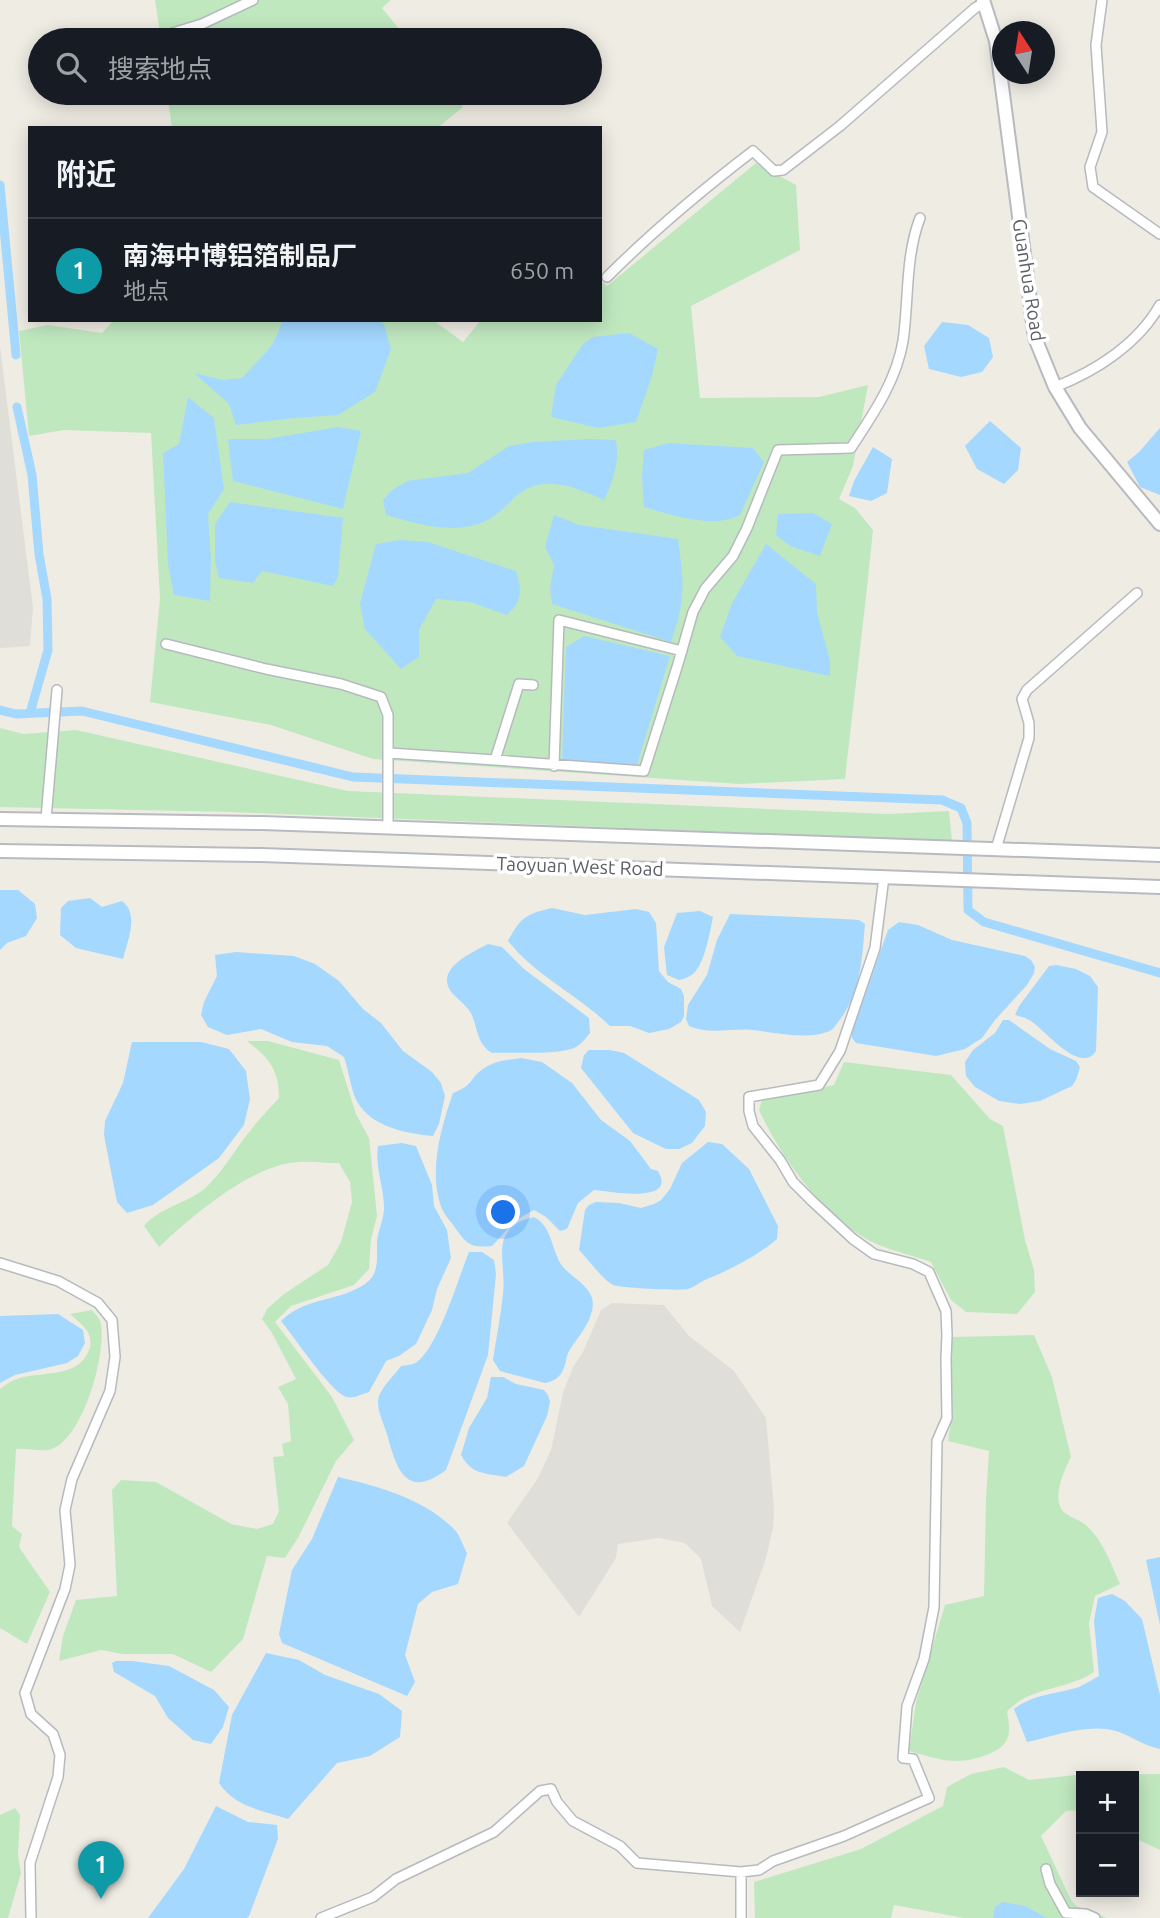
<!DOCTYPE html>
<html lang="zh">
<head>
<meta charset="utf-8">
<style>
	:root { --surface:#171b24; --page:#242831; --text:#f1f3f6; --muted:#9ea1a6; --line:#363941; --accent:#0b8043 }
	body { margin:0; font-family:Ubuntu,"Noto Sans SC",sans-serif; background:var(--page); color:var(--text) }
	.controls { position:absolute; right:21px; bottom:21px; display:grid; overflow:hidden; border-radius:0px; box-shadow:0 4px 18px #0003 }
	.controls button { width:63px; height:63px; display:grid; place-items:center; padding:0; border:0; border-bottom:2px solid var(--line); background:var(--surface); color:var(--text); font:35px sans-serif }
	.compass { position:absolute; left:992px; top:21px; width:63px; height:63px; border-radius:50%; background:var(--surface); box-shadow:0 4px 18px #0003; rotate:348deg }
	.you { position:absolute; left:504px; top:1213px; width:24px; height:24px; margin:-18px; border:5px solid #fff; border-radius:50%; background:#1a73e8; box-shadow:0 0 0 10px #1a73e833 }
	.badge { display:grid; place-items:center; width:46px; height:46px; border-radius:50%; background:var(--accent); color:#fff; font-size:23px; font-weight:700 }
	.pin { position:absolute; translate:-50% -58px; filter:drop-shadow(0 2px 4px #0008) }
	.pin::after { content:''; position:absolute; top:37px; width:24px; height:21px; background:inherit; clip-path:polygon(0 0,100% 0,50% 100%) }
	.list { margin:0; padding:0; list-style:none }
	h2 { display:flex; justify-content:space-between; align-items:center; height:91px; margin:0; padding:0 28px; font-size:30px }
	h2 small { font-size:23px; font-weight:400; color:var(--muted) }
	.list li { display:grid; grid-template-columns:46px 1fr auto; gap:21px; align-items:center; box-sizing:border-box; height:105px; padding:0 28px; border-top:2px solid var(--line) }
	.list b { display:block; font-size:26px; white-space:nowrap }
	.list p { margin:0; font-size:23px; white-space:nowrap; color:var(--muted) }
	.list em { font-size:23px; font-style:normal; color:var(--muted) }
	.icon { flex:none; width:38px; height:38px; fill:none; stroke:currentColor; stroke-width:2; stroke-linecap:round; stroke-linejoin:round }
	.map { position:relative; flex:none; width:1160px; height:1918px; overflow:hidden }
	.search { position:absolute; background:var(--surface); box-shadow:0 4px 18px #0003; left:28px; top:28px; width:574px; height:77px; display:flex; align-items:center; gap:18px; box-sizing:border-box; padding:0 24px; border-radius:38px; color:var(--muted); font-size:26px }
	.panel { position:absolute; background:var(--surface); box-shadow:0 4px 18px #0003; left:28px; top:126px; width:574px; height:196px; border-radius:0px }
	.map>svg:first-child { display:block }
</style>
</head>
<body>
<div class="map">
<svg width="1160" height="1918" viewBox="0 0 1160 1918">
	<rect width="100%" height="100%" fill="#efece4"/>
	<path fill="#e0ded8" d="M0 346 33 608 30 646 0 648Z
		M612 1303 664 1305 688 1335 734 1371 766 1418 774 1508 773 1528 766 1558 740 1632 712 1606 701 1559 685 1543 659 1538 618 1544 616 1558 579 1617 507 1523 538 1478 551 1450 563 1393 573 1367 582 1354 601 1310Z"/>
	<path fill="#c0e8bf" d="M155 0H391L382 8 408 40H161Z
		M167 93H451L463 107 437 128H172Z
		M756 163 796 185 800 250 691 306 700 398 819 397 868 385 853 466 839 499 855 508 873 530C865 613 854 696 845 779L740 784 373 759 271 725 150 702 160 599 151 433 64 430 29 436 19 331 48 325 102 333 114 320H433L463 342 481 320H600V281L607 286Z
		M0 728 24 734 76 730 348 791 888 814 949 811 952 841 231 812 0 807Z
		M247 1041H268L339 1060 356 1114 369 1138 377 1216 371 1239 369 1269 354 1285 291 1306 275 1322 332 1397 354 1440 336 1461 298 1538 285 1558 267 1556 243 1639 211 1672 173 1654H123L101 1650 59 1661 63 1636 76 1600 117 1596 112 1490 121 1480 156 1482 231 1524 257 1529 273 1524 279 1511 273 1457 284 1456 282 1444 291 1441 288 1404 278 1387 296 1379 272 1333 262 1319 267 1309 284 1294 328 1265 341 1242 352 1202 350 1182 339 1163C323 1163 305 1160 290 1163 246 1170 191 1217 159 1247L144 1226C159 1208 184 1204 203 1190 223 1173 234 1150 250 1131 259 1119 269 1109 279 1098 279 1070 269 1058 247 1041Z
		M844 1062 951 1075 990 1119 1003 1126 1025 1240 1034 1270 1035 1292 1017 1314 966 1312 951 1300 931 1262C914 1256 896 1252 879 1245 827 1223 782 1159 759 1110L762 1100 834 1085Z
		M92 1310C96 1315 100 1318 101 1324 106 1355 84 1434 54 1448 45 1453 27 1448 16 1449L12 1526 22 1534 19 1547 50 1592 27 1644 0 1628V1389C4 1386 9 1382 14 1380 38 1370 78 1380 89 1350 95 1333 82 1325 70 1314Z
		M1034 1335 1052 1377 1071 1457C1064 1471 1050 1500 1065 1513 1072 1518 1082 1521 1088 1527 1103 1541 1112 1566 1120 1584L1095 1596 1089 1623 1094 1672C1066 1691 1029 1686 1007 1712 1011 1732 1011 1744 991 1753 959 1767 941 1760 909 1751L916 1702 945 1605 984 1596 986 1498 989 1451 948 1441 952 1413V1337Z
		M1004 1767 1029 1780 1075 1775 1160 1774V1850L1134 1838V1776H1081V1810L1066 1811 1041 1836 1071 1900 1076 1906 1107 1918H964L894 1905 891 1918H755L754 1882 861 1849 943 1806 947 1787 971 1774Z
		M15 1808 20 1815 18 1855 21 1873 8 1918H0V1815Z"/>
	<path fill="#a4d8ff" d="M282 320H378L384 324 391 349 375 392 338 415 295 418 236 425 229 404 194 373 223 380 242 378C260 357 275 349 282 320Z
		M942 322 968 325 989 338 993 357 982 372 961 377 929 369 924 346Z
		M629 333 658 349 652 376 636 422 598 428 551 417 556 385 583 344 593 337Z
		M188 397 214 418 224 489 208 514 211 560 210 601 174 595 168 564 163 453 179 444Z
		M990 421 1021 448 1018 470 1004 484 977 469 965 446Z
		M338 427 361 431 343 509 233 481 228 439H267Z
		M1160 428V495L1140 487 1127 462 1139 452Z
		M588 439 616 440C620 460 613 483 604 500 575 487 541 472 514 498 502 510 493 520 475 525 446 533 415 523 386 515L383 500 391 491 407 481 468 473 509 446 533 442Z
		M668 443 753 448 764 462 740 515C714 529 671 515 644 507L642 477 644 450Z
		M873 447 892 459 887 493 871 501 849 496 854 481Z
		M230 502 343 518 338 577 333 586 262 571 253 583 219 578 215 561V524Z
		M813 513 832 524 820 556 790 546 776 535 778 514Z
		M554 515 579 525 678 539C684 584 686 598 671 642L552 604 550 588 554 565 545 547Z
		M400 540 428 542 516 571C522 590 523 601 507 615L470 602 436 599 419 630V657L401 669 365 629 360 603 376 544Z
		M766 544 816 584 817 612 830 661V676L737 656 720 637 732 603Z
		M584 636 670 656 637 765 562 761 566 647Z
		M0 890H18L35 904 37 918 26 936 7 943 0 950Z
		M90 898 102 907 122 901C140 914 127 942 123 959L76 948 60 935 61 908 68 901Z
		M552 908 585 915 636 909 649 912 656 923 659 971 668 982 681 989 684 996V1016L681 1022 669 1029 649 1033 630 1026H610C578 995 536 976 508 941 521 917 526 914 552 908Z
		M700 911 713 917C710 932 704 969 690 976 687 978 683 979 679 980L667 975 664 947 677 913Z
		M730 914 844 919 859 920 865 924C862 959 861 992 839 1021 835 1026 833 1030 827 1032 805 1040 775 1032 752 1030 731 1028 709 1035 689 1026L686 1019 688 1005 707 975 717 940Z
		M899 922 918 925 952 940 1025 956 1031 960 1035 967 1034 973 1027 985 995 1020 982 1038 965 1049 936 1056 856 1043 852 1038V1031L888 930Z
		M488 944 502 947 524 969 589 1018 590 1033C586 1038 581 1045 574 1048 557 1055 512 1052 492 1053 477 1044 478 1030 472 1015 468 1007 459 1000 453 994 432 970 471 953 488 944Z
		M236 952 294 956 315 964 339 981 363 1009 381 1023 403 1051 432 1072 441 1083 445 1096 439 1124 433 1136C403 1133 366 1126 354 1095 350 1083 348 1069 344 1057L327 1046 292 1042 261 1029 227 1035 208 1027 201 1015 204 1002 217 976 215 955Z
		M1056 965 1076 969 1090 976 1098 987 1096 1051C1080 1075 1046 1031 1031 1021 1026 1018 1020 1016 1015 1015L1019 1006 1049 966Z
		M1003 1020H1009L1050 1049 1076 1061 1080 1067 1076 1080 1072 1086 1040 1101 1020 1104 999 1101 975 1087 966 1076 965 1062 973 1050 995 1033Z
		M132 1042H201L229 1049 246 1071 250 1099 244 1125 219 1158 153 1205 127 1213 117 1202 104 1135 105 1121 123 1083Z
		M589 1050H610L624 1053 699 1100 706 1112 705 1126 692 1143 679 1149H666L633 1133 581 1068 584 1055Z
		M521 1058 542 1062 572 1083 601 1120 630 1141 651 1169 658 1171C678 1205 608 1191 594 1190L578 1203 567 1229 560 1231 546 1217 534 1210 516 1220 492 1246C472 1248 467 1245 456 1229 452 1223 446 1217 443 1211 427 1176 441 1127 453 1093 473 1086 469 1079 483 1069 494 1061 508 1060 521 1058Z
		M708 1142 722 1144 749 1169 778 1226 777 1239C757 1256 732 1269 707 1279 701 1281 695 1287 688 1289 680 1291 621 1288 613 1285 603 1280 587 1258 579 1250L585 1210 589 1205 596 1202 619 1203 641 1208 654 1204 661 1200 670 1189 682 1163Z
		M401 1143 416 1146 432 1185 434 1206 447 1230 451 1258 437 1289 432 1310 416 1344 399 1356 386 1361 369 1392C362 1394 353 1399 347 1397 332 1394 293 1335 281 1321 304 1299 328 1302 354 1290 380 1279 377 1265 377 1242 378 1229 385 1217 384 1205 383 1184 375 1167 378 1146Z
		M534 1217C553 1227 551 1251 563 1267 572 1277 588 1285 592 1298 597 1316 578 1337 569 1351 566 1357 566 1365 562 1372 559 1378 552 1382 545 1383L500 1371 493 1360C496 1338 501 1316 503 1294 507 1262 487 1227 534 1217Z
		M469 1252H482L494 1260 496 1274 488 1355 446 1470C405 1501 396 1467 387 1434 384 1425 378 1412 378 1402 378 1390 394 1376 401 1366 407 1365 413 1365 417 1362 439 1345 458 1279 469 1252Z
		M58 1314 83 1330 85 1343 78 1356 67 1363 15 1375 0 1383V1316Z
		M491 1377H503L516 1384 544 1390 548 1395 550 1402 547 1416 524 1466 506 1477C485 1473 472 1475 461 1455L469 1428 487 1398Z
		M338 1477C378 1486 424 1499 454 1529 460 1535 463 1546 467 1553L458 1584 432 1592 418 1604 405 1655 415 1682 407 1696 282 1643 279 1634 292 1570 312 1539Z
		M1160 1557V1625L1146 1560Z
		M1112 1594 1125 1601 1142 1619 1160 1695V1749C1142 1745 1135 1738 1119 1732 1091 1722 1055 1736 1027 1742L1014 1709C1033 1694 1057 1694 1079 1687 1085 1684 1092 1680 1099 1676L1094 1621 1098 1598Z
		M266 1653 299 1660 325 1675 379 1694 402 1711 400 1737 370 1756 337 1763 288 1819C261 1810 235 1807 219 1783L232 1715Z
		M116 1661H132L169 1666 214 1690 229 1707 223 1727 211 1744 193 1740 168 1718 155 1696 114 1672 112 1663Z
		M216 1806 248 1822 277 1825 278 1839 249 1916 247 1918H148L184 1869Z
		M1002 1902 1025 1906 1047 1918H993L995 1907Z"/>
	<g fill="none" stroke-linecap="round" stroke-linejoin="round">
		<path stroke="#a4d8ff" stroke-width="9" d="M0 185 16 355
			M17 407 32 475 39 554 47 599 48 650 30 713
			M0 710 16 714 82 711 353 777 942 800 961 808 967 823 968 910 984 922 1160 973"/>
		<g stroke="#b6babe" stroke-width="12">
			<path id="minor" d="M1102 0 1096 45 1102 132 1090 167 1093 187 1160 234
				M156 38 202 24 253 0
				M607 277C653 231 702 190 753 151L774 171 783 170 840 126 975 8 984 3
				M1055 387C1096 371 1138 344 1160 305
				M166 644 266 669 341 684 381 697 388 715V827
				M389 753 495 760 519 684 533 685
				M495 760 644 771 678 664 693 612 705 589 733 556 747 528 778 450 851 448C873 414 896 382 903 341 909 300 905 257 920 218
				M554 766 559 620 682 651
				M46 819 57 690
				M996 849 1029 738V723L1022 699 1027 690 1137 593
				M0 1263 58 1281 98 1303 112 1320 115 1357 110 1391 72 1479 65 1510 70 1565 65 1589 25 1693 31 1714 53 1734 60 1755 58 1777 30 1863 31 1918
				M1046 1869 1050 1884 1066 1913 1086 1914 1095 1918
				M321 1918 373 1897 396 1879 494 1832 540 1791 551 1789 557 1802 573 1821 620 1846 637 1863 741 1872 759 1870 773 1861 844 1836 929 1798 913 1759 903 1758 907 1706 924 1659 934 1607 937 1441 947 1418 946 1359 947 1335 946 1311 929 1272 913 1264 874 1254 853 1239 812 1201 793 1182 780 1160 753 1126 749 1111V1097L819 1085 840 1051 875 948 884 877
				M741 1918V1872"/>
		</g>
		<g stroke="#b7bbc0" stroke-width="16">
			<path id="secondary" d="M983 0 996 41 1035 338 1055 387 1080 428 1160 524
				M0 819 262 823 1160 855
				M0 851 261 855 1160 887"/>
		</g>
		<use href="#minor" stroke="#fff" stroke-width="9"/>
		<use href="#secondary" stroke="#fff" stroke-width="12"/>
	</g>
	<g text-anchor="middle" dominant-baseline="central" stroke-width="7" stroke-linejoin="round" paint-order="stroke">
		<g font-size="19" fill="#5c6065" stroke="#fff">
			<text transform="translate(1029 280) rotate(81)">Guanhua Road</text>
			<text transform="translate(580 866) rotate(2)">Taoyuan West Road</text>
		</g>
	</g>
</svg>
<div class="controls">
<button>+</button>
<button>−</button>
</div>
<svg class="compass" viewBox="-18 -18 36 36"><path d="M0-13l5 13h-10z" fill="#e53935"/><path d="M0 13l5-13h-10z" fill="#9ea1a6"/></svg>
<div class="you"></div>
<div class="pin badge" style="left:101px;top:1899px;background:#0f9aa8">1</div>
<div class="search"><svg class="icon" aria-label="search" viewBox="0 0 24 24"><circle cx="10" cy="10" r="6"/><path d="M15 15l6 6"/></svg>搜索地点</div>
<section class="panel">
<h2>附近<small></small></h2>
<ul class="list">
<li><span class="badge" style="background:#0f9aa8">1</span><div><b>南海中博铝箔制品厂</b><p>地点</p></div><em>650 m</em></li>
</ul>
</section>
</div>
</body>
</html>
